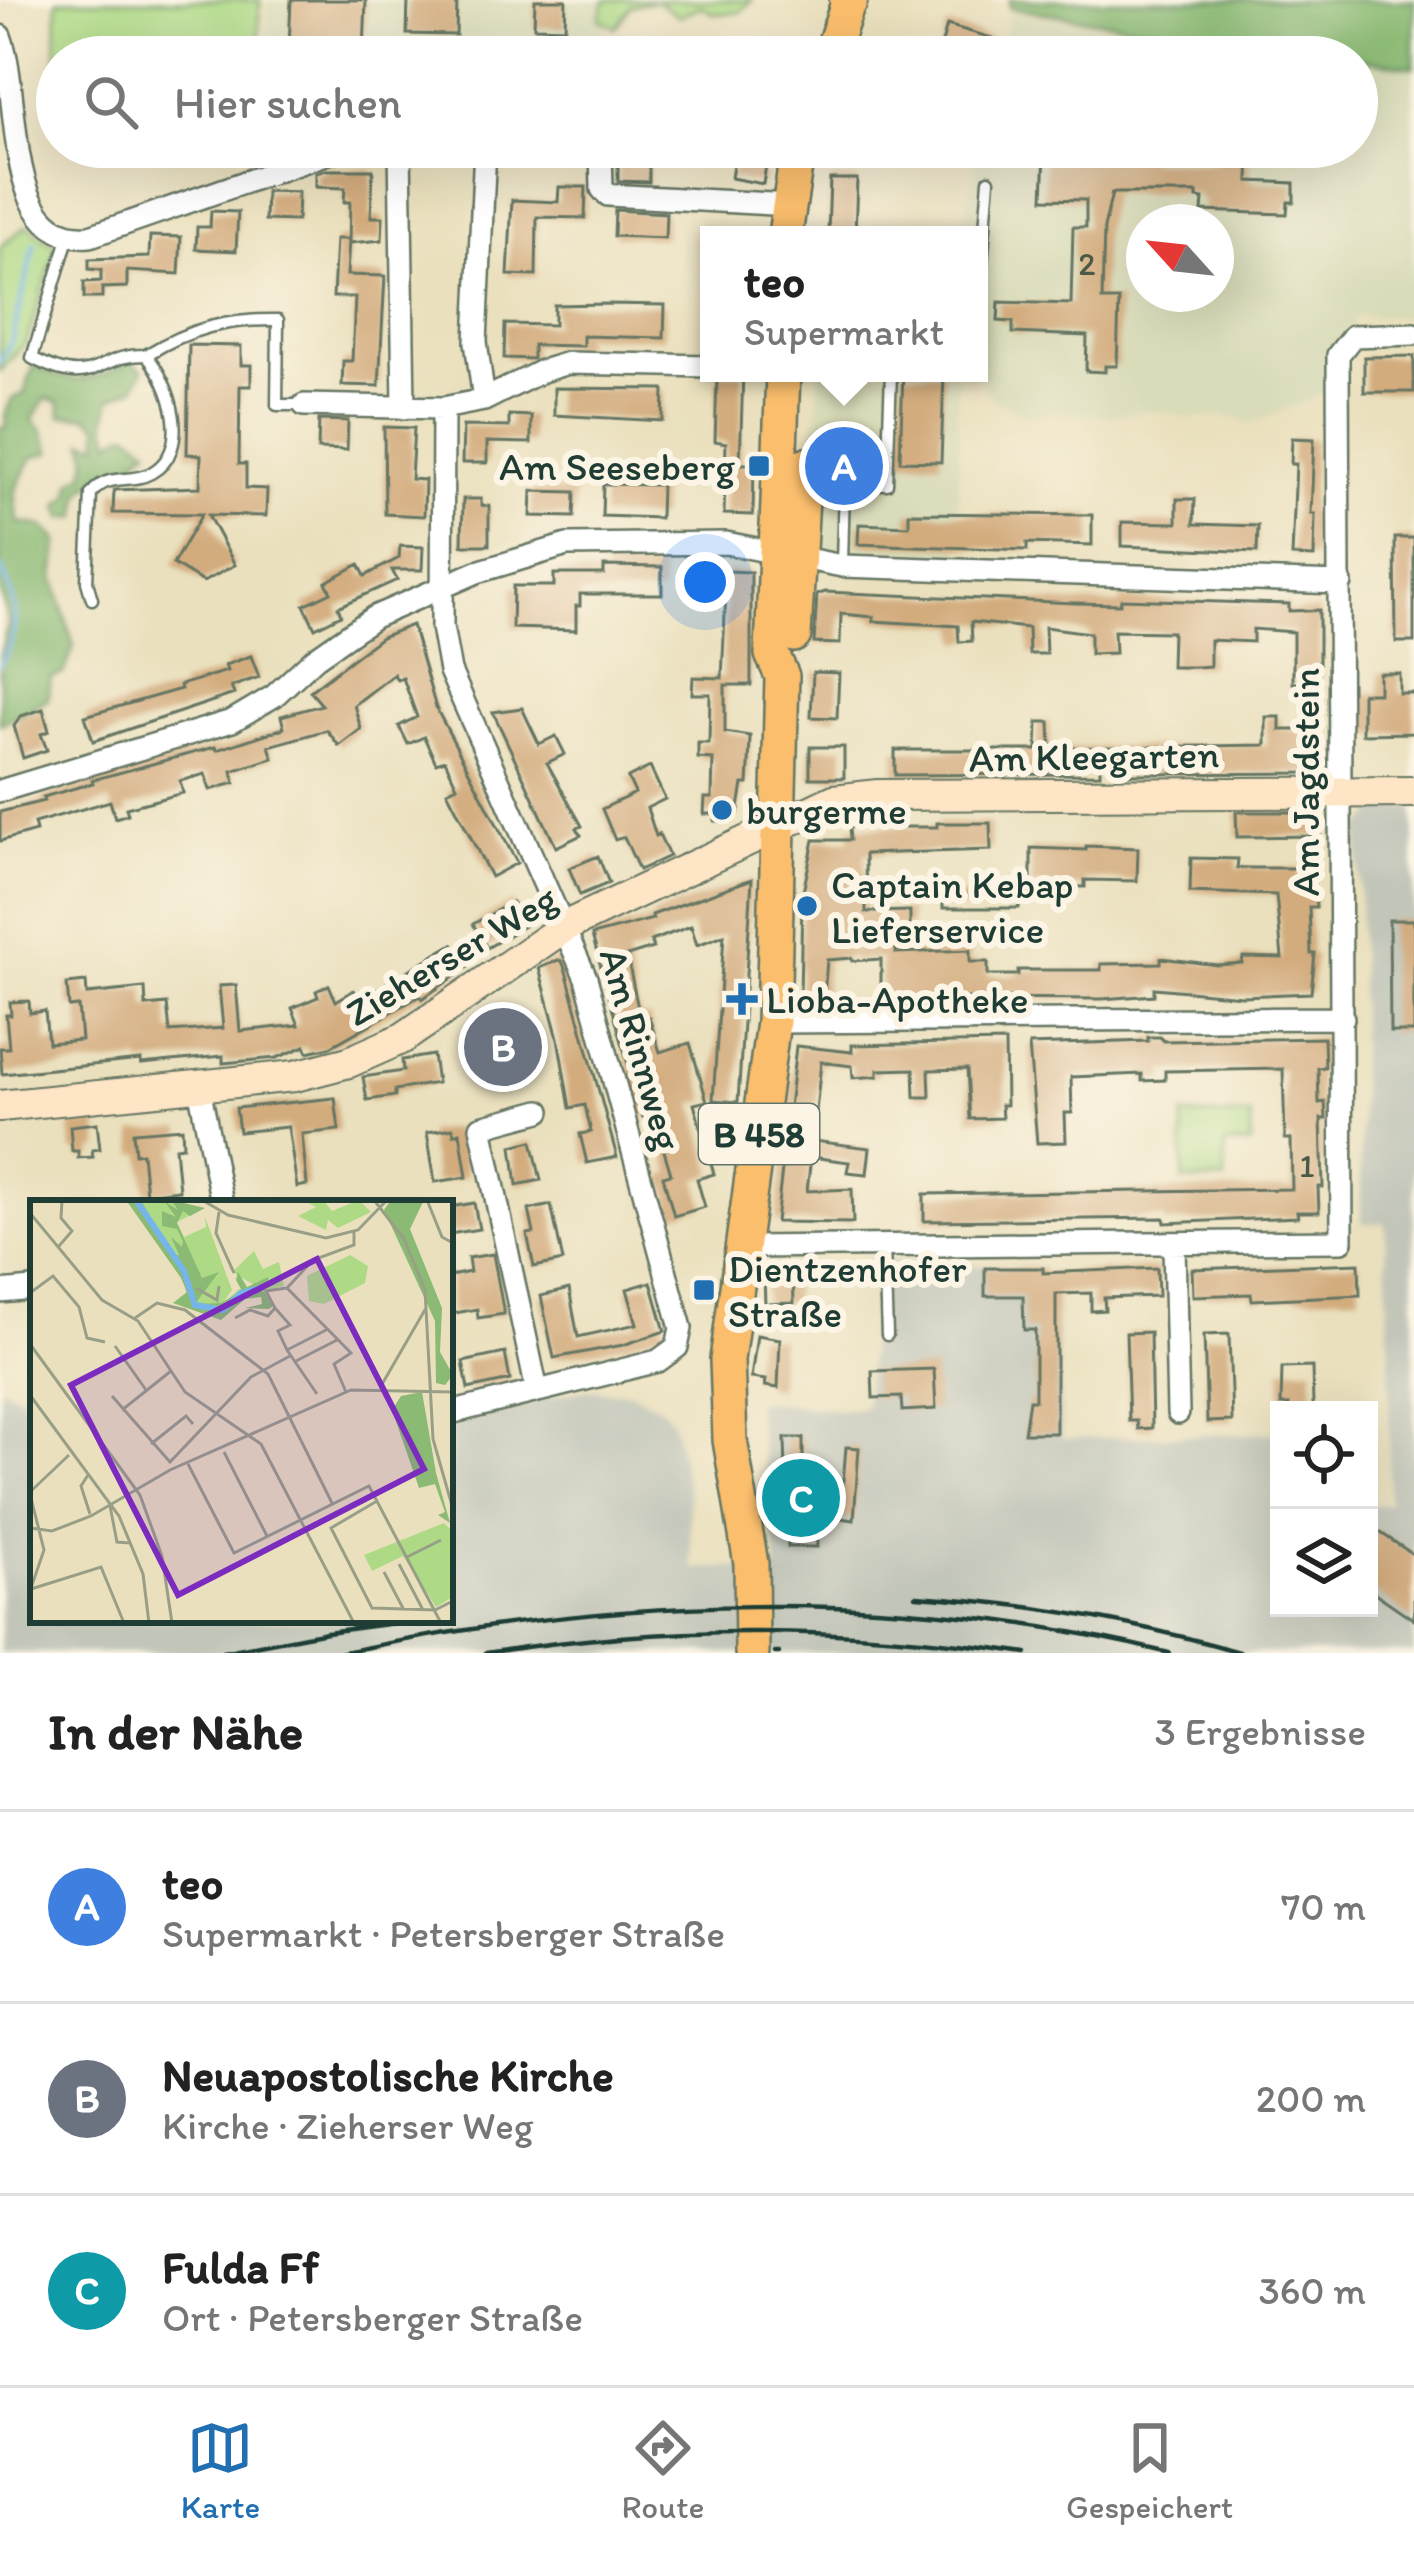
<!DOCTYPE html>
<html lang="de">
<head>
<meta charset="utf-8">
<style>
	:root { --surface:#fff; --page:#f6f6f6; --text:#222; --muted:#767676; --line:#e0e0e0; --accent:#1f6fb2 }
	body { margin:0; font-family:Itim,sans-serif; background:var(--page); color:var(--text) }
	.controls { position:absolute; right:36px; bottom:36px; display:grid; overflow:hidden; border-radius:0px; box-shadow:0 12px 48px #0002 }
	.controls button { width:108px; height:108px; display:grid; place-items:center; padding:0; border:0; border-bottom:3px solid var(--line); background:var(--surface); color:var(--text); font:60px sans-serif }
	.compass { position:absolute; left:1126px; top:204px; width:108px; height:108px; border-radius:50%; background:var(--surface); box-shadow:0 12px 48px #0002; rotate:297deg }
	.you { position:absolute; left:705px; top:582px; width:42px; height:42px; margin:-30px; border:9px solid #fff; border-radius:50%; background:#1a73e8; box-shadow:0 0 0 18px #1a73e833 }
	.badge { display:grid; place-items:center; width:78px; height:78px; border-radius:50%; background:var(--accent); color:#fff; font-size:39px; font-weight:700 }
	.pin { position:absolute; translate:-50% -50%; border:6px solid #fff; box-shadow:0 3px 12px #0006 }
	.popup { position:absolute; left:700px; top:226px; width:288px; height:156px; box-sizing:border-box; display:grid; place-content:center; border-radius:0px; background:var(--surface); filter:drop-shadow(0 3px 9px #0005); font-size:39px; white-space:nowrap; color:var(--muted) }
	.popup b { font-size:45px; color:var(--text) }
	.popup::after { content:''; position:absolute; left:50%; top:100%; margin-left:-24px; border:24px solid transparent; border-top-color:var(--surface) }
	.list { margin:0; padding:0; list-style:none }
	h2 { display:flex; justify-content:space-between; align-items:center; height:156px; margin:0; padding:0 48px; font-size:51px }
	h2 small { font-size:39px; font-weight:400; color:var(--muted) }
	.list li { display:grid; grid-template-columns:78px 1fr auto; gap:36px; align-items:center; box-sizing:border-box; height:192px; padding:0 48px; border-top:3px solid var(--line) }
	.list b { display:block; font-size:45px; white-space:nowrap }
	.list p { margin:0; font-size:39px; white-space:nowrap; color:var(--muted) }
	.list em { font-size:39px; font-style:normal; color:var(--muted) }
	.icon { flex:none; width:66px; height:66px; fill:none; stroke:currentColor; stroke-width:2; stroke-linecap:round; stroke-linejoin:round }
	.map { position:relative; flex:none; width:1414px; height:1653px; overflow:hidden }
	.search { position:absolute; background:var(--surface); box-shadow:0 12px 48px #0002; left:36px; right:36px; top:36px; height:132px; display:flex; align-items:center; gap:30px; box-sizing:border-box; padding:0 42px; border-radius:66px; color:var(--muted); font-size:45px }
	.sheet { height:732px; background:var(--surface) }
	nav { display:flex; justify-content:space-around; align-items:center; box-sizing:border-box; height:168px; border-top:3px solid var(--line); background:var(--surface); font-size:33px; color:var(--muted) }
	nav a { display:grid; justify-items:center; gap:6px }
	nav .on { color:var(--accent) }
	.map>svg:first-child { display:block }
</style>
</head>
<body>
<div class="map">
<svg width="1414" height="1653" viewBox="0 0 1414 1653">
	<rect width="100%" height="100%" fill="#fcf5e5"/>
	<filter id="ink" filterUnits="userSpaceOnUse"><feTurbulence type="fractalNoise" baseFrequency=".00833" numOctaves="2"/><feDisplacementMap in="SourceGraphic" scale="24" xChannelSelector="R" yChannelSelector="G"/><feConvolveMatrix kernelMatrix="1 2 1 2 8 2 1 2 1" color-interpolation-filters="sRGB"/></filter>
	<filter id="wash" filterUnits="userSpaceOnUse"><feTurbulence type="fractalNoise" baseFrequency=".004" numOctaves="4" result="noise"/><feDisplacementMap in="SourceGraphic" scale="48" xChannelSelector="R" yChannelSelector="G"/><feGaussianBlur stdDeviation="2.7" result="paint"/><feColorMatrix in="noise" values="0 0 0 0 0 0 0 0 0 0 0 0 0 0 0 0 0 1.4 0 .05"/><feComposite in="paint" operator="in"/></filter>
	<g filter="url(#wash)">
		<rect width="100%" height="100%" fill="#eae0bd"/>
		<path fill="#d9dbb9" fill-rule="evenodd" d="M268 0H734L690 13 631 2 602 27 598 55 593 57H265Z
			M1009 13 1333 57H1000Z
			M1357 60 1414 67V317L1354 316V329L1337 389 1251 423 1223 416 1193 419 1155 410 1111 416 1058 412 1023 414 991 399 976 373H979V235H961L980 147H1357ZM1144 222H1216V294H1144Z
			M819 373H957L960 562 810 551Z"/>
		<path fill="#c2c6b9" d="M1381 807 1414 808V1653H0V1387L33 1402V1620H450V1421L586 1389 630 1392 662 1408 673 1422 688 1492 692 1568 777 1567 755 1401 839 1410 865 1408 875 1261H884L1043 1268V1295L1056 1297 1062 1439 1279 1433V1608H1369V1505L1388 1504 1390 1362 1385 1223H1361L1359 829Z"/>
		<path fill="#aeda86" stroke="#668c5d" stroke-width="3" d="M57 0H260L258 57H57V80L56 77Z
			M605 0H752L740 12 714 14 701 6 679 17 656 0 631 6 616 28 600 19Z
			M27 225 56 247 27 341 0 371V247Z
			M1183 1116H1251V1144L1225 1145V1180L1183 1181Z"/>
		<path fill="#8aba73" stroke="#547c54" stroke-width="3" d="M1009 0H1414V67L1010 8Z
			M131 361 143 370 134 388 111 398 106 422 111 441 128 432 149 448 125 469 105 472 81 492 78 517 63 518 58 505 69 497 73 481 85 474 88 457 84 441 99 444V426L87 416H61L59 402 46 398 32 420 42 430 51 452 32 457 15 492 18 522 43 526 58 541 54 578 74 647 63 674 51 677 48 699 0 724V655L9 623 0 589V428L7 427 5 416 12 399 24 394 34 365C75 387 89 382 131 361Z"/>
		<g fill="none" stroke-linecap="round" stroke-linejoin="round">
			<path stroke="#76b5e9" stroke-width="4.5" d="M0 362 12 340 35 244
				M0 567C19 605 20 628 0 665"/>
		</g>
		<g id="blocks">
			<path fill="#d3ac7e" d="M291 0H366L364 51 329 49 328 57H297V48H289Z
				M408 0H457L456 35 407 34Z
				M535 0H566L565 28 534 27Z
				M947 25 992 38 987 57H967L940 49Z
				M622 147H640V154H649V182L618 181V154H623Z
				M736 147H769L763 184 731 178Z
				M1059 147H1149L1148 161 1219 163V147H1250L1249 181 1294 183V202H1288L1287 214 1202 211 1203 199 1197 198V193H1112L1104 228 1102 300H1119L1117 366H1105V372L1086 371 1087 336 1013 333V322L998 321 999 302 1071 304 1073 227H1086V200L1043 199 1045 151H1059Z
				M326 170H373L371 217H383L382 240 349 243 350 202H344L345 188 316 187V173Z
				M830 179H857L855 234H828Z
				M559 187H586L585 218 537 217 536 276 508 275 512 200 558 202Z
				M266 191 298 192 297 221 265 220Z
				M615 210 666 213 665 238 614 236Z
				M211 211 238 212 236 251 196 249 197 227H210Z
				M150 236 181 237 179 274 127 271V287L102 288V298H84V282L101 281V270L89 269V259L149 257Z
				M336 239H349L347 275 385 276 379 386 342 385 343 361H352L355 297H333Z
				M607 304 665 305 664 338 583 336V346L533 345V359L504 358 505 324 554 325V305Z
				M189 345 241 346V365H251V386H240L239 464H246V488L267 489 266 516 208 515 235 565 203 582 173 564 202 514 113 513 114 490 200 487 201 455 187 454Z
				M1414 356V392H1364V357Z
				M722 373H743L740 464H754L753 515 724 514 726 443 715 441 717 379Z
				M903 373H944L941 462 900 461Z
				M554 388 664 389 663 421 554 415Z
				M509 415 531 416V443L487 442V463H462L463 426 509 427Z
				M319 420 348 421 347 450 318 449Z
				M384 427 414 428 411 479 425 480 424 516 385 514Z
				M1292 438 1314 439 1311 514H1315L1314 557 1292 556 1296 464H1291Z
				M603 484 661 485 660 518 602 516Z
				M532 491 575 492 574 517 531 516Z
				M463 499H481V506H489V545H462Z
				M1177 499H1195L1194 524 1258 526 1257 552 1122 546V522L1177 523Z
				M909 513 1092 515V545L1027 543V550L858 544 859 524 909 526Z
				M1395 538H1414V642H1396Z
				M400 546 423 547 422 570H392L397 580 338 607 341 615 315 628 304 605 331 592 326 582 359 564 365 576 399 558Z
				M604 566 662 567V594H580V606H576V630L512 628 513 586H554V574H604Z
				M727 571 751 572V685H725V732L750 736 749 766 748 784H743L738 814H731V821H715V814H704L705 798H712L713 759 698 758V743H709L710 694H692L693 677 722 678Z
				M825 592 1075 603 1120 604 1121 599 1289 604V611L1319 610V683H1293V632L1253 629V642L1210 640V666L1196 667H1171L1172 632 1114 631 1115 653 1090 654V633L1045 627 1046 654H1029L1028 628 971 622 972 641 959 642 958 626 873 621 874 617 841 614 840 644 814 643 817 595Z
				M412 625 436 708 517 863 491 877 447 791 457 786 445 760 436 763 424 737 408 744 399 726 417 717 403 678 397 680 394 674 354 705 361 729 339 746 327 730 269 746 273 758 232 771 235 783 210 790 205 774 180 781 183 793 126 808 128 814 115 818 110 801 34 823 36 831 0 841V812L44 801 43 797 93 783 92 780 215 747 217 750 284 728 281 716 322 705 310 691 381 637Z
				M251 656 259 677 231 687 234 694 93 741 85 716 181 689 180 685 227 671 225 665Z
				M813 672 839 673 837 718 811 717Z
				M1379 673H1399V693H1414V733L1362 734V693H1379Z
				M522 708 539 744 556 736 565 754 547 763 582 826 577 828 581 835 556 847 493 712Z
				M43 709 49 731 41 734 47 750 23 758 14 726 21 716Z
				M1266 717H1280V730H1318L1319 773 1127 774V764L1100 765V774L895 775V750H1037L1038 722H1050L1051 748 1201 746 1266 745Z
				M810 747H844V778H810Z
				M650 767 665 799 647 808 656 836 659 834 669 856 639 870 624 837 615 840 602 809 635 793 628 778Z
				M1236 812H1320V836L1237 837Z
				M937 823H990L991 850 865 854 866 912 910 911V927H896V953L970 950V962H988V975H1018V970H1101V964L1161 963V958L1217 965 1242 963 1243 957 1282 958 1276 895 1190 892 1191 858 1238 859 1237 868H1299V892H1315L1316 907H1309L1311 954H1315L1311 993 1242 996 1154 988V995L1102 999 956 998 881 1006V959L852 961V958L827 960 824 997H800L802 897 814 840H850L849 827H937Z
				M1086 846 1138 848 1137 881 1085 880V887L1031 886V848L1086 850Z
				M598 856 609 883 580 895 569 868Z
				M752 879 738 1102 713 1100 724 935 697 945 691 926 651 941 653 948 627 956 639 1013 644 1018 649 1017 660 1052 690 1043 707 1101 694 1104 714 1174 697 1179 705 1207 674 1216 663 1176 671 1174 653 1114 643 1117 592 935 653 919 652 915Z
				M943 895H1019V908H943Z
				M512 902 526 925 487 948 473 924Z
				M1389 920H1414V1032H1390Z
				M453 944 468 967 422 999 420 996 330 1047 308 1052 305 1046 277 1058 223 1063V1056L141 1064V1060L2 1074 0 1048H9L6 1015H11L10 1002 29 1001 30 1013 45 1011 48 1043 81 1040 78 1006 69 1007 67 984 86 982 87 994 145 988 146 1006 167 1004 170 1032 223 1028 219 986 236 985 240 1031 299 1025 292 1008 318 997 316 991 329 985 336 1001 354 990 360 999Z
				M558 960 562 961 566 971 617 1157 587 1163 580 1134 591 1132 585 1105 570 1108 558 1038 539 968Z
				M510 1016 522 1072 495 1078 490 1056 472 1060 465 1030Z
				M1148 1037H1160L1164 1041 1324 1038 1325 1067 1318 1068 1319 1103 1325 1102 1326 1119H1321L1323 1187H1318L1319 1212H1297L1298 1217 1165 1223 1164 1218 924 1221V1194L1292 1189 1291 1139H1285L1283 1069 1165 1071V1080L1142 1081V1074L1071 1077 1072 1113H1065L1066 1142 1037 1143 1029 1045 1148 1041Z
				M1005 1042 1006 1105H1001L1002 1118 970 1119 967 1069 929 1070 930 1097H915L914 1069 878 1070V1076L853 1078 852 1066 821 1062 813 1141 870 1148 867 1174 847 1172 849 1162 811 1157 807 1191 852 1189 853 1223 776 1222 796 1046 852 1052V1045Z
				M433 1055 437 1083 395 1090V1096L367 1100 363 1077 403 1071 402 1060Z
				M335 1098 339 1130 302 1134 307 1185 297 1187 288 1127 239 1132 236 1108Z
				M97 1123 100 1149 92 1150 93 1157 78 1158V1151H72L70 1126Z
				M182 1128 183 1146 175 1147 179 1190 146 1194 142 1153 135 1154 133 1132Z
				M453 1128 454 1134 460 1132 467 1177 435 1182 427 1132Z
				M532 1141 541 1180 517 1185 512 1146Z
				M474 1203 479 1229 450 1234V1207Z
				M551 1205 563 1261 534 1267 527 1234 534 1233 529 1210Z
				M493 1254 504 1314 478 1318 477 1309 450 1314V1276L470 1272 468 1258Z
				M1359 1263 1360 1295 1252 1300 1251 1294 1193 1296 1192 1269Z
				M985 1268H1043V1273L1157 1268 1158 1296 1104 1298 1105 1310 1091 1311V1293L1056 1294V1433H1024L1029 1400H1035V1330H1024L1023 1296H985Z
				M793 1275 794 1303 765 1304 764 1276Z
				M651 1282 665 1331 623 1345 554 1358 541 1296 569 1289 578 1337 637 1324 627 1289Z
				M1150 1332 1152 1428 1138 1429 1137 1421H1129L1126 1333Z
				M1229 1334 1232 1421 1207 1422 1204 1335Z
				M757 1335 780 1339 778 1388 765 1386 766 1380 751 1378Z
				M505 1353 510 1380 468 1389 463 1362Z
				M1312 1367 1313 1405 1310 1410H1288L1289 1405H1281L1282 1368Z
				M934 1369 936 1409 902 1411 901 1397 873 1398 872 1371Z
				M785 1438H803V1470L815 1469 817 1547H788Z
				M846 1447 859 1448 854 1520 840 1518Z
				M1375 1529 1414 1555V1620L1369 1589V1538Z"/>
		</g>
	</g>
	<g filter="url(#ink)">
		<use href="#blocks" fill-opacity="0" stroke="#667664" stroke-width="3"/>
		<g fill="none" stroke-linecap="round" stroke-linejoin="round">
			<g stroke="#667664" stroke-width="15">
				<path id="lane" d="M68 238 32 358C98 392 94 354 146 355 171 383 193 450 151 473 129 485 109 471 91 494L87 582 92 599
					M982 265 989 180
					M146 355C190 328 227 319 278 320L277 405H304
					M807 481 844 483
					M842 565 844 483 887 484 891 373
					M884 1246 887 1335"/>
			</g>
			<g stroke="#667664" stroke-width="26">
				<path id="street" d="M0 36C23 95 0 244 90 236L346 147
					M400 147 404 408
					M601 147 602 189 608 195 789 205
					M484 400 476 342 485 147
					M304 405 443 408 484 400 542 371 568 363 709 366
					M443 408 442 627 450 671 586 978 681 1328 677 1347 658 1361 450 1413
					M0 791 232 721 274 696 315 658 374 617 477 572 567 545 726 543 842 566 1341 583
					M773 1022 1343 1018
					M199 1087 222 1203
					M1174 1245 1178 1413
					M743 1247 1342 1241 1338 355 1353 336 1414 334
					M0 1292 33 1289
					M537 1391 481 1127 540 1111"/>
			</g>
			<g stroke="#667664" stroke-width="34">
				<path id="secondary" d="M0 1106 295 1076 349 1062 403 1038 566 926 834 800 878 795 1414 792"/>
			</g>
			<g stroke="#667664" stroke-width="38">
				<path id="primary" d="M830 57 849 0
					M785 235 798 147
					M794 635 804 465
					M752 1653 751 1564 730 1440 727 1360 773 1022 782 676 772 654 783 373"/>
			</g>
			<g stroke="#667664" stroke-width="40">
				<path id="highway" d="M848 0 849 1"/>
			</g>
			<use href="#lane" stroke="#fff" stroke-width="10"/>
			<use href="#street" stroke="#fff" stroke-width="21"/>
			<use href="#secondary" stroke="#fde5c5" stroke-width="30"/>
			<use href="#primary" stroke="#fabe6d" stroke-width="33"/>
			<use href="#highway" stroke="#fabe6d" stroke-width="36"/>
			<path stroke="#1f3d34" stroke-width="4.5" d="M916 1596C1027 1603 1137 1622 1243 1653
				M217 1653 327 1632 418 1620
				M339 1653C611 1596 897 1585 1169 1653
				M486 1653C663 1624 849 1626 1027 1653
				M775 1653H779"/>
		</g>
	</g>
	<g fill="#1f6fb2" stroke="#fcf5e5" stroke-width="4.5">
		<rect x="747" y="454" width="24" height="24" rx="6"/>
		<circle cx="722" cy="810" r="12"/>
		<circle cx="807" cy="906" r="12"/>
		<path d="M736 981h12v12h12v12h-12v12h-12v-12h-12v-12h12z"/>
		<rect x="692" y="1278" width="24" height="24" rx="6"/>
	</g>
	<g text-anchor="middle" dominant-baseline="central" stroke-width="12" stroke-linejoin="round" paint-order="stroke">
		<g font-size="33" fill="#4c5946">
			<text x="1087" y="263">2</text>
			<text x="1307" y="1165">1</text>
		</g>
		<rect fill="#fcf5e5" stroke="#617469" stroke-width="3" x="699" y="1104" width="120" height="60" rx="9"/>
		<g font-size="36" font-weight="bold" fill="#1f3d34">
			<text x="759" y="1134">B 458</text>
		</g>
		<g font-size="39" fill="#1f3d34" stroke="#fcf5e5" text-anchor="start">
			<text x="735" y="466" text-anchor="end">Am Seeseberg</text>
			<text x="746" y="810">burgerme</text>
			<text x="831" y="884">Captain Kebap<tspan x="831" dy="45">Lieferservice</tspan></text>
			<text x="766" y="999">Lioba-Apotheke</text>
			<text x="728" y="1268">Dientzenhofer<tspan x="728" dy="45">Straße</tspan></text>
		</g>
		<g font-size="39" fill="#1f3d34" stroke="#fcf5e5">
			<text transform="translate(1094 756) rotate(-1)">Am Kleegarten</text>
			<text transform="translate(1305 782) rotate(-90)">Am Jagdstein</text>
			<text transform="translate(451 955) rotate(-31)">Zieherser Weg</text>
			<text transform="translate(641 1049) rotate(74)">Am Rinnweg</text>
		</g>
	</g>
	<g transform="translate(30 1200)">
		<rect width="423" height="423" fill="#eae0bd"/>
		<path d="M96 0H153L161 15 147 22 154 37 176 27 175 17 202 90 192 104 209 89H231L202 72 224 51 233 69 249 62 254 86 217 95 195 113 158 106 153 74ZM272 0H293L302 11 329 0 341 12 308 28 298 20 296 30 268 16 286 7ZM320 55 338 66 335 83 294 104 279 101 277 76ZM414 323 423 332V397L406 407 373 356 342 371 334 355Z" fill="#aeda86"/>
		<path d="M96 0 112 2 142 57 149 55 141 37 152 47 153 41 147 29 132 26V11L146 17 135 2 148 10 141 0 175 8 160 16 153 11 147 23 172 78 189 72 165 104 191 103 212 91 206 80 208 72 217 87 238 77 239 85 251 84 220 88 235 92 243 106 239 109 215 108 232 104 231 97 215 99 191 120 143 103 157 92 151 78ZM361 0H394L380 29 412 108 410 152 423 175 415 185 406 183 405 121 354 10ZM392 192 406 273 420 323 408 315 415 312 405 284 389 288 362 210 371 196Z" fill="#8aba73"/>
		<path fill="none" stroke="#76b5e9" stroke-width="6" d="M106 0 154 71 165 105 193 110 211 93 234 87"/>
		<path fill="none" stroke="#999f86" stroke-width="3" d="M172 0 198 15 296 38 328 30 357 0M344 0 374 39 395 90 403 239 423 309M397 0 412 37 423 43M189 12 186 33 204 73M0 13 72 100 108 121 155 192 231 244 324 423M29 46 42 31 31 18 32 0M166 88 187 100 189 86M257 88 321 153 304 164 316 192M257 88 283 60 324 45V32M0 93 23 76 49 107 57 138 75 142M245 108 260 125 248 131 257 150 287 194M105 118 127 103 155 110 238 174 302 303M205 118 220 110 238 116 245 108 236 91 257 88M0 144 110 295 132 356 142 423M85 146 116 190M257 150 298 129M264 162 309 139M351 186 396 108M0 195 89 316 113 374 119 423M82 196 140 262 221 177 260 156M92 210 141 171M121 244 156 216 163 224M194 252 237 336M158 264 204 353 339 286 411 423M58 275 51 286 60 314M0 292 39 255M0 294 14 350 0 391M347 301 301 328 342 408 405 410 423 401M80 306 87 342 100 343M0 328 22 331 61 316 140 270 321 190 423 192M377 357 411 340M369 364 393 410M354 372 374 410M1 389 71 367 94 423"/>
		<path fill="#7b2cbf" fill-opacity="0.15" stroke="#7b2cbf" stroke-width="6" d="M287 59 394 269 148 395 41 185Z"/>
		<rect width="423" height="423" fill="none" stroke="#1f3d34" stroke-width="6"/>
	</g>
</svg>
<div class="controls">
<button><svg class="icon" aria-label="locate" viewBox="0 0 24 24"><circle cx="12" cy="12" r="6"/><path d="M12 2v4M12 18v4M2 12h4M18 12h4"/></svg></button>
<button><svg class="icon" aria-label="layers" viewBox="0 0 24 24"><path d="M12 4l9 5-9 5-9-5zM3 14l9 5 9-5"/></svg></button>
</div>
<svg class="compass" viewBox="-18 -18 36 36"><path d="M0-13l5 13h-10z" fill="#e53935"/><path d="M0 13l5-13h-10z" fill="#767676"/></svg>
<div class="you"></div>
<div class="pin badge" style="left:844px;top:466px;background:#3f7fe0">A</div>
<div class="popup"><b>teo</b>Supermarkt</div>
<div class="pin badge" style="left:503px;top:1047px;background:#6b7280">B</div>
<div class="pin badge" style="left:801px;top:1498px;background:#0f9aa8">C</div>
<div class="search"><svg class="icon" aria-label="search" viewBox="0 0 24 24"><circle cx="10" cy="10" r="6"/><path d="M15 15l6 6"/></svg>Hier suchen</div>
</div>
<section class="sheet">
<h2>In der Nähe<small>3 Ergebnisse</small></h2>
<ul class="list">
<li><span class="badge" style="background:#3f7fe0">A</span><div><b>teo</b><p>Supermarkt · Petersberger Straße</p></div><em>70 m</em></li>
<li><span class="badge" style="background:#6b7280">B</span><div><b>Neuapostolische Kirche</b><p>Kirche · Zieherser Weg</p></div><em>200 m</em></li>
<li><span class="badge" style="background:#0f9aa8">C</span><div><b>Fulda Ff</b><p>Ort · Petersberger Straße</p></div><em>360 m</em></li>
</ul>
</section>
<nav>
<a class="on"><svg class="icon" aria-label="map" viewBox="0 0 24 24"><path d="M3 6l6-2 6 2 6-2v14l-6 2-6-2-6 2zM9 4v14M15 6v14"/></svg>Karte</a>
<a><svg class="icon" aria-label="directions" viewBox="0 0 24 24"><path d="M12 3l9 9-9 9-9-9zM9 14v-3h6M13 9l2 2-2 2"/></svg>Route</a>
<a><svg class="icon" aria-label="saved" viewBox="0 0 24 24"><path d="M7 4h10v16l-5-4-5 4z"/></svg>Gespeichert</a>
</nav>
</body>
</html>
